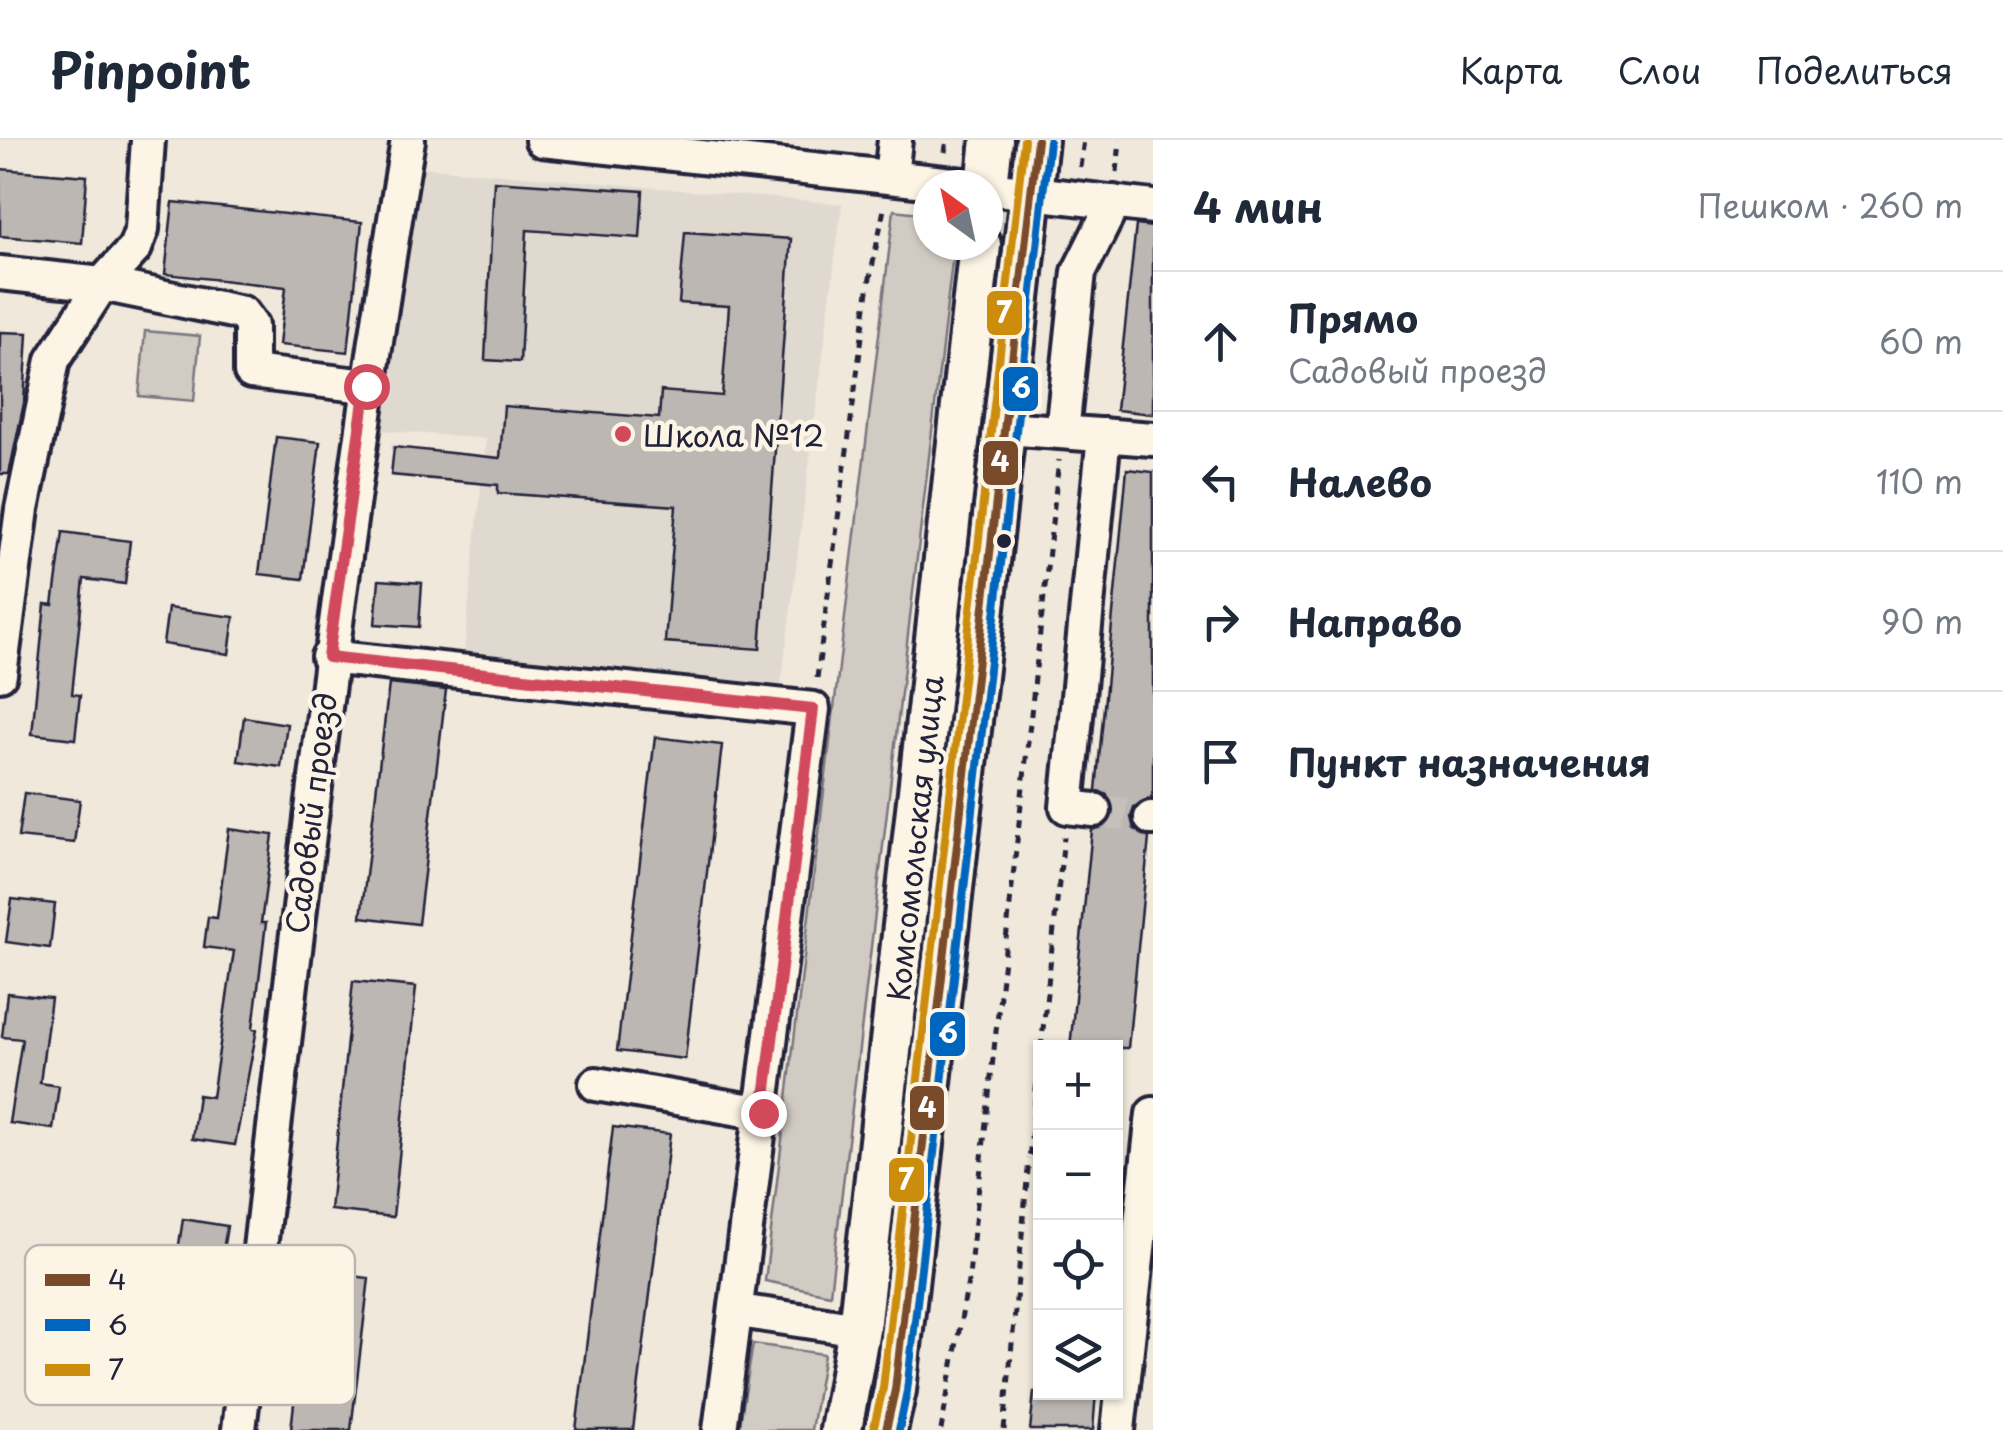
<!DOCTYPE html>
<html lang="ru">
<head>
<meta charset="utf-8">
<style>
	:root { --surface:#fff; --page:#f2f2f3; --text:#1f2937; --muted:#747a83; --line:#e0e1e3 }
	body { margin:0; font-family:"Playpen Sans",sans-serif; background:var(--page); color:var(--text) }
	.controls { position:absolute; right:30px; bottom:30px; display:grid; overflow:hidden; border-radius:0px; box-shadow:0 2px 8px #0004 }
	.controls button { width:90px; height:90px; display:grid; place-items:center; padding:0; border:0; border-bottom:2px solid var(--line); background:var(--surface); color:var(--text); font:50px sans-serif }
	.compass { position:absolute; left:913px; top:30px; width:90px; height:90px; border-radius:50%; background:var(--surface); box-shadow:0 2px 8px #0004; rotate:327deg }
	.stop { position:absolute; width:30px; height:30px; margin:-22px; border:8px solid #d1495b; border-radius:50%; background:#fff }
	.stop.end { background:#d1495b; border-color:#fff; box-shadow:0 2px 10px #0008 }
	.list { margin:0; padding:0; list-style:none }
	h2 { display:flex; justify-content:space-between; align-items:center; height:130px; margin:0; padding:0 40px; font-size:42px }
	h2 small { font-size:32px; font-weight:400; color:var(--muted) }
	.list li { display:grid; grid-template-columns:65px 1fr auto; gap:30px; align-items:center; box-sizing:border-box; height:140px; padding:0 40px; border-top:2px solid var(--line) }
	.list b { display:block; font-size:38px; white-space:nowrap }
	.list p { margin:0; font-size:32px; white-space:nowrap; color:var(--muted) }
	.list em { font-size:32px; font-style:normal; color:var(--muted) }
	.icon { flex:none; width:55px; height:55px; fill:none; stroke:currentColor; stroke-width:2; stroke-linecap:round; stroke-linejoin:round }
	.map { position:relative; flex:none; width:1153px; height:1290px; overflow:hidden }
	header { display:flex; align-items:center; gap:60px; box-sizing:border-box; height:140px; padding:0 50px; background:var(--surface); border-bottom:2px solid var(--line) }
	header strong { font-size:48px }
	nav { display:flex; gap:55px; margin-inline-start:auto; font-size:35px }
	main { display:flex }
	aside { flex:1; background:var(--surface) }
	.map>svg:first-child { display:block }
</style>
</head>
<body>
<header>
<strong>Pinpoint</strong>
<nav><a>Карта</a><a>Слои</a><a>Поделиться</a></nav>
</header>
<main>
<div class="map">
<svg width="1153" height="1290" viewBox="0 0 1153 1290">
	<rect width="100%" height="100%" fill="#efe8db"/>
	<filter id="ink" filterUnits="userSpaceOnUse"><feTurbulence type="fractalNoise" baseFrequency=".01" numOctaves="2"/><feDisplacementMap in="SourceGraphic" scale="20" xChannelSelector="R" yChannelSelector="G"/><feConvolveMatrix kernelMatrix="1 2 1 2 8 2 1 2 1" color-interpolation-filters="sRGB"/></filter>
	<g filter="url(#ink)">
		<path fill="#e0d9cf" d="M420 27 842 64 780 554 463 521 486 299 379 290Z"/>
		<path fill="#d1cbc3" stroke="#7a767f" stroke-width="2.5" d="M894 70 928 74V105H954L830 1154 765 1141Z
			M145 191 200 196 194 261 139 256Z
			M753 1204 824 1214 811 1290H739Z"/>
		<path fill="#bcb7b3" stroke="#22223b" stroke-width="2.5" d="M0 29 87 36 82 103 0 96Z
			M494 41 643 51 640 98 527 90 520 222 485 220Z
			M173 62 362 82 348 212 279 205 286 147 165 134Z
			M1136 85 1153 87V274L1116 270Z
			M685 92 791 99 760 509 665 502 676 366 498 353V345L391 335 394 307 500 318 504 266 659 278 661 251 722 256 729 166 679 163Z
			M0 192 28 193 24 263 9 334H0Z
			M276 297 320 302 303 439 259 434Z
			M1127 329 1153 332V653L1152 658 1134 667 1131 677 1134 689 1149 698 1128 908H1070L1092 690 1109 683 1114 671 1107 655 1096 650Z
			M63 392 130 401 125 444 84 439 72 554 80 555 75 599 32 594 45 464 53 465Z
			M379 440 422 443 419 487 375 484Z
			M168 468 234 477 229 514 163 504Z
			M389 544 446 550 418 784 361 777Z
			M244 577 287 584 281 627 238 621Z
			M655 597 722 605 685 919 617 911Z
			M24 653 80 660 74 703 18 697Z
			M229 689 273 695 261 783H266L253 888 257 889 235 1005 192 999 198 955 212 957 234 811 204 807 208 777 217 778Z
			M12 759 55 764 50 808 6 802Z
			M353 841 416 847 393 1077 330 1070Z
			M7 853 51 858 40 943 59 946 53 989 9 983 22 899 2 897Z
			M613 987 670 994 633 1290H576Z
			M183 1079 227 1086 220 1129 200 1126 191 1177 148 1170 155 1127 175 1130Z
			M309 1131 369 1138 351 1290H291Z
			M1034 1252H1096L1093 1290H1030Z"/>
		<g fill="none" stroke-linecap="round" stroke-linejoin="round">
			<path stroke="#c6c0bb" stroke-width="32" stroke-dasharray="32 16" stroke-linecap="butt" d="M1094 670 1151 678"/>
			<g stroke="#22223b" stroke-width="40">
				<path id="minor" d="M542 0 963 45
					M891 37 895 0
					M988 48 1153 67
					M0 133 102 144 242 173 251 185V232L366 246
					M1005 288 1153 299
					M1062 292 1079 132 1114 62
					M328 517 813 569 720 1290
					M0 534 22 369 53 220 102 144 135 108 142 89 148 0
					M1094 670 1067 667 1104 295
					M1151 678H1153
					M596 944 763 973
					M739 1171 859 1189
					M239 1290C289 859 336 428 408 0
					M1118 1290 1153 974"/>
			</g>
			<g stroke="#22223b" stroke-width="48">
				<path id="major" d="M987 45 992 0
					M841 1290 859 1189 980 105
					M886 1290 895 1250 1037 0"/>
			</g>
			<path stroke="#22223b" stroke-width="5" stroke-dasharray="8 8" stroke-linecap="butt" d="M945 12 947 0
				M1080 27 1084 0
				M1117 32 1120 0
				M817 538 869 143 884 69
				M1041 908 1064 697
				M1040 912 1029 1019 1040 1020
				M941 1290 969 1136 1059 320
				M1004 1290 1029 1019"/>
			<use href="#minor" stroke="#fcf5e5" stroke-width="32"/>
			<use href="#major" stroke="#fcf5e5" stroke-width="40"/>
			<g stroke="#fcf5e5" stroke-width="15">
				<path id="bus-1" d="M886 1290 895 1250 1037 0"/>
			</g>
			<g stroke="#fcf5e5" stroke-width="15">
				<path id="bus-2" d="M899 1290 907 1251 1049 1"/>
			</g>
			<g stroke="#fcf5e5" stroke-width="15">
				<path id="bus-3" d="M874 1287 883 1248 1024 0"/>
			</g>
			<use href="#bus-1" stroke="#7a4b2a" stroke-width="8"/>
			<use href="#bus-2" stroke="#0065bd" stroke-width="8"/>
			<use href="#bus-3" stroke="#cc8c0c" stroke-width="8"/>
		</g>
	</g>
	<g fill="none" stroke-linecap="round" stroke-linejoin="round" filter="url(#ink)">
		<path stroke="#d1495b" stroke-width="12" d="M366 246 328 517 813 569 763 973"/>
	</g>
	<circle fill="#d1495b" stroke="#fcf5e5" stroke-width="4" cx="623" cy="294" r="10"/>
	<circle fill="#22223b" stroke="#fcf5e5" stroke-width="4" cx="1004" cy="401" r="9"/>
	<g text-anchor="middle" dominant-baseline="central" stroke-width="9" stroke-linejoin="round" paint-order="stroke">
		<g font-size="30" fill="#22223b" stroke="#fcf5e5" text-anchor="start">
			<text x="643" y="294">Школа №12</text>
		</g>
		<g font-size="30" fill="#22223b" stroke="#fcf5e5">
			<text transform="translate(310 673) rotate(-83)">Садовый проезд</text>
			<text transform="translate(914 698) rotate(-84)">Комсомольская улица</text>
		</g>
	</g>
	<rect x="25" y="1105" width="330" height="160" rx="15" fill="#fcf5e5" stroke="#bbb6b2" stroke-width="2.5"/>
	<rect x="45" y="1134" width="45" height="12" fill="#7a4b2a"/>
	<rect x="45" y="1179" width="45" height="12" fill="#0065bd"/>
	<rect x="45" y="1224" width="45" height="12" fill="#cc8c0c"/>
	<g font-size="28" fill="#22223b">
		<text x="108" y="1150">4</text>
		<text x="108" y="1195">6</text>
		<text x="108" y="1240">7</text>
	</g>
	<g stroke="#fcf5e5" stroke-width="4">
		<rect x="985" y="149" width="39" height="48" rx="10" fill="#cc8c0c"/>
		<rect x="1001" y="225" width="39" height="48" rx="10" fill="#0065bd"/>
		<rect x="981" y="299" width="39" height="48" rx="10" fill="#7a4b2a"/>
		<rect x="928" y="870" width="39" height="48" rx="10" fill="#0065bd"/>
		<rect x="908" y="944" width="38" height="48" rx="10" fill="#7a4b2a"/>
		<rect x="887" y="1016" width="39" height="48" rx="10" fill="#cc8c0c"/>
	</g>
	<g font-size="28" text-anchor="middle" font-weight="bold" fill="#fff">
		<text x="1004" y="183">7</text>
		<text x="1021" y="258">6</text>
		<text x="1000" y="332">4</text>
		<text x="948" y="903">6</text>
		<text x="927" y="978">4</text>
		<text x="906" y="1050">7</text>
	</g>
</svg>
<div class="controls">
<button>+</button>
<button>−</button>
<button><svg class="icon" aria-label="locate" viewBox="0 0 24 24"><circle cx="12" cy="12" r="6"/><path d="M12 2v4M12 18v4M2 12h4M18 12h4"/></svg></button>
<button><svg class="icon" aria-label="layers" viewBox="0 0 24 24"><path d="M12 4l9 5-9 5-9-5zM3 14l9 5 9-5"/></svg></button>
</div>
<svg class="compass" viewBox="-18 -18 36 36"><path d="M0-13l5 13h-10z" fill="#e53935"/><path d="M0 13l5-13h-10z" fill="#747a83"/></svg>
<div class="stop" style="left:366px;top:246px"></div>
<div class="stop end" style="left:763px;top:973px"></div>
</div>
<aside>
<h2>4 мин<small>Пешком · 260 m</small></h2>
<ul class="list">
<li><svg class="icon" aria-label="ahead" viewBox="0 0 24 24"><path d="M12 20V5M6 11l6-6 6 6"/></svg><div><b>Прямо</b><p>Садовый проезд</p></div><em>60 m</em></li>
<li><svg class="icon" aria-label="left" viewBox="0 0 24 24"><path d="M17 20v-9H6M10 6l-5 5 5 5"/></svg><div><b>Налево</b></div><em>110 m</em></li>
<li><svg class="icon" aria-label="right" viewBox="0 0 24 24"><path d="M7 20v-9h11M14 6l5 5-5 5"/></svg><div><b>Направо</b></div><em>90 m</em></li>
<li><svg class="icon" aria-label="arrive" viewBox="0 0 24 24"><path d="M6 21V4h12l-3 4 3 4H6"/></svg><div><b>Пункт назначения</b></div></li>
</ul>
</aside>
</main>
</body>
</html>
